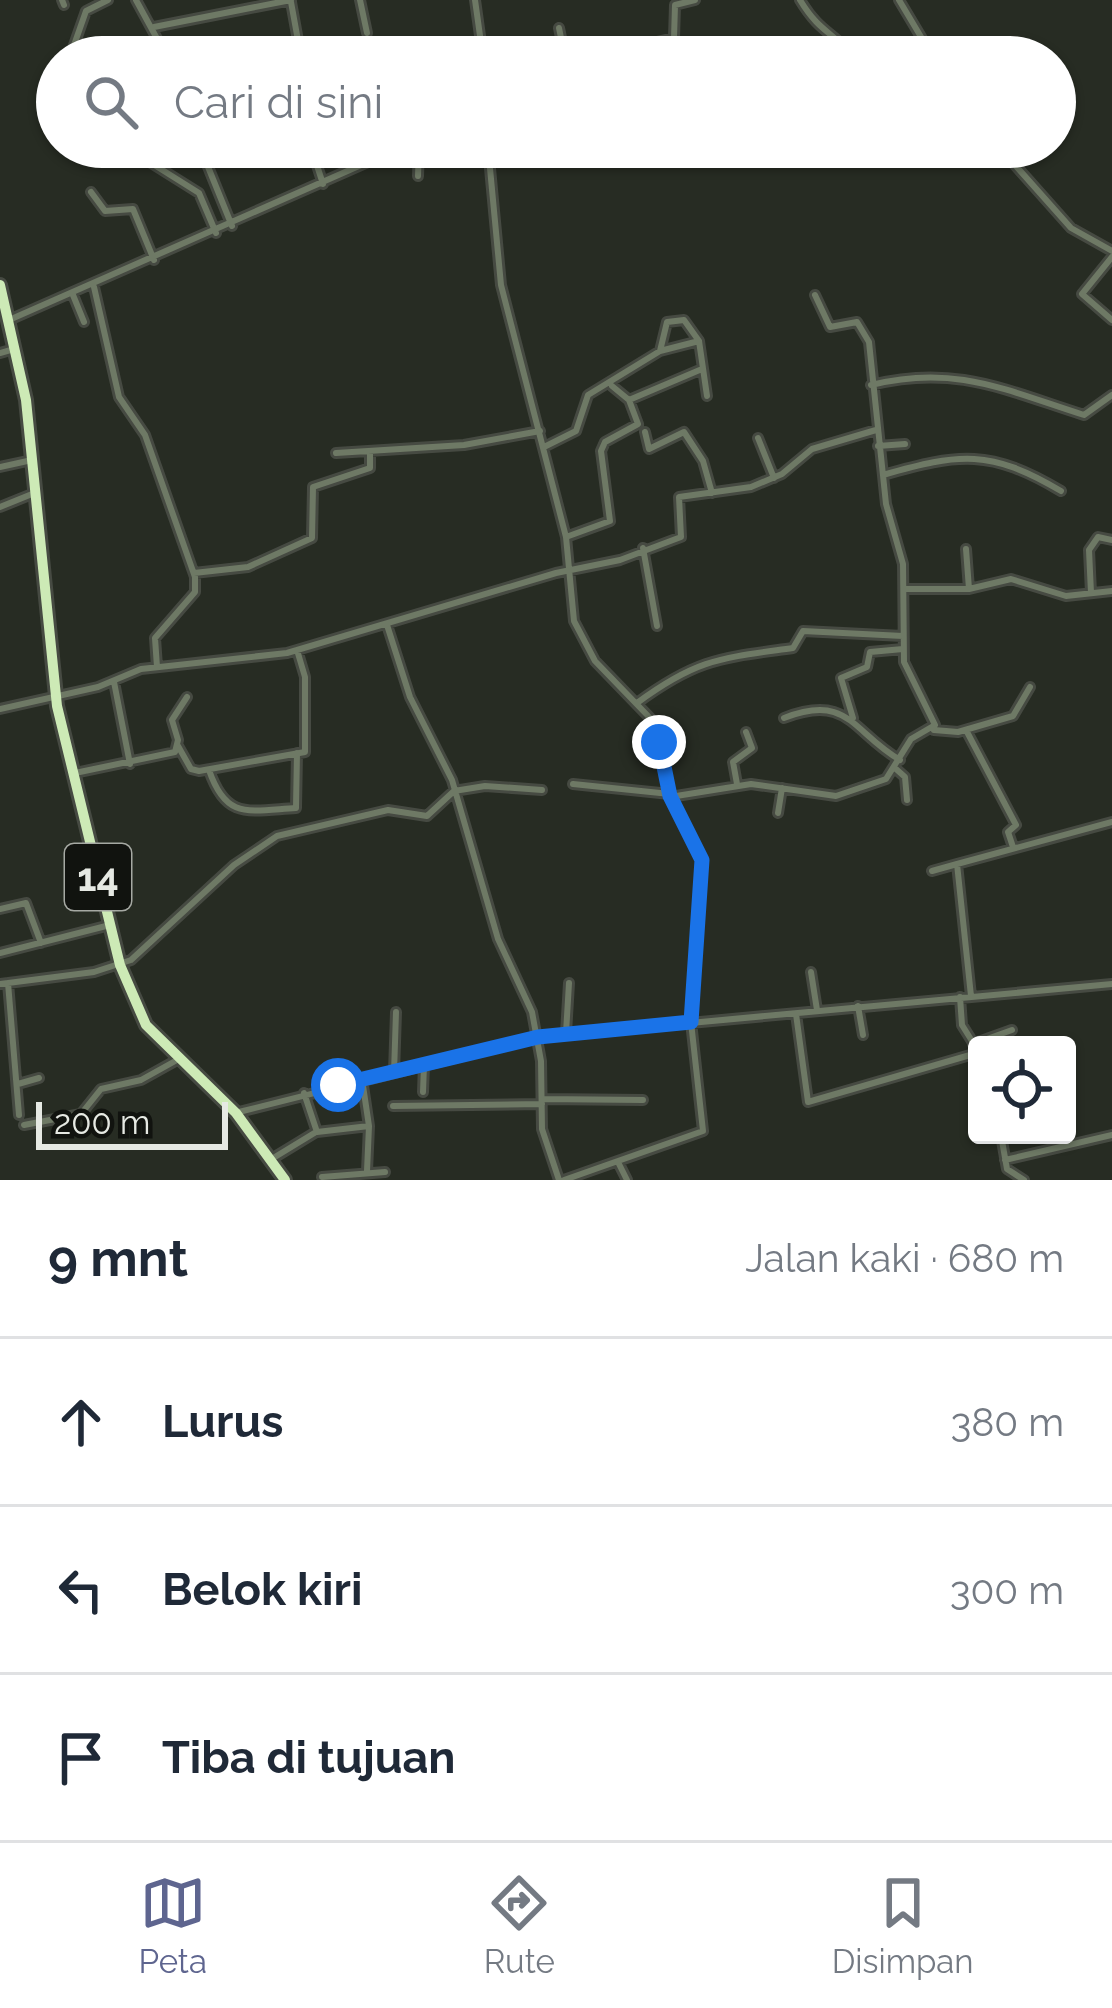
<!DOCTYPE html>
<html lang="id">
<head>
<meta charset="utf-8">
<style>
	:root { --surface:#fff; --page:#f2f2f3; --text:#1f2937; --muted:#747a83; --line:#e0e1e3; --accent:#5e658f }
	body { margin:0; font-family:Raleway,sans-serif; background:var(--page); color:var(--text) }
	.controls { position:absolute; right:36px; bottom:36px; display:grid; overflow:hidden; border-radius:12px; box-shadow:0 3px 9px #0004 }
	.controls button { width:108px; height:108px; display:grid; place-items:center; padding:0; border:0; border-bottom:3px solid var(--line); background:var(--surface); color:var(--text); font:60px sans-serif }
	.scale { position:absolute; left:36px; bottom:30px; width:192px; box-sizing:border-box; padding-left:12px; border:6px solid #e6e9e3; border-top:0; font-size:33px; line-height:42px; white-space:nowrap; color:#e6e9e3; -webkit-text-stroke:9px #11130f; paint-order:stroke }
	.stop { position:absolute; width:36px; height:36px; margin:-27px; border:9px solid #1a73e8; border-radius:50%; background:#fff }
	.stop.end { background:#1a73e8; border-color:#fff; box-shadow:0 3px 12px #0008 }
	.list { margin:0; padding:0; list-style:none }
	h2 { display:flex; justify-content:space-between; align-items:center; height:156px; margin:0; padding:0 48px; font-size:51px }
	h2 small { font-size:39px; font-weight:400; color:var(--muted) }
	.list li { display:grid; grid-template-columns:78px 1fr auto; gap:36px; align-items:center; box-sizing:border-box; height:168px; padding:0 48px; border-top:3px solid var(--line) }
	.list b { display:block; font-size:45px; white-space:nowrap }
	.list em { font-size:39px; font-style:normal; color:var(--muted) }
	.icon { flex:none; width:66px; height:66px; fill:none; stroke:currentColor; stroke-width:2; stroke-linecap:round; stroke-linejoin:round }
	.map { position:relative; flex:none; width:1112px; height:1180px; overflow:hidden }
	.search { position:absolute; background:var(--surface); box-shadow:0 3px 9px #0004; left:36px; right:36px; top:36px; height:132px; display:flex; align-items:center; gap:30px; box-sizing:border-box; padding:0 42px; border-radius:66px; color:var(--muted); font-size:45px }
	.sheet { height:660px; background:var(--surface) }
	nav { display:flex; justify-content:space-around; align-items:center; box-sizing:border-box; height:168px; border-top:3px solid var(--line); background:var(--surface); font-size:33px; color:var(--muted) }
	nav a { display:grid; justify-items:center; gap:6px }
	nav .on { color:var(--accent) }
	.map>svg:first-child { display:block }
</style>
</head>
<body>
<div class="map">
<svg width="1112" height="1180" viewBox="0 0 1112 1180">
	<rect width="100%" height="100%" fill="#272c23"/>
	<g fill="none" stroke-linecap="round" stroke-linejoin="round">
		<g stroke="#464a42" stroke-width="12">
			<path id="street" d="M62 0 64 5
				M108 0 86 11 73 48 80 56 109 52 112 57
				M136 0 167 57
				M360 0 367 33
				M475 0 483 57
				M800 0C820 33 832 31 854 57
				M899 0 933 57
				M291 2 301 57
				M154 27 291 0
				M559 28 565 57
				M591 57 674 38 675 5 695 0
				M871 57 877 55
				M138 147 148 161 199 193 216 233
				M200 147 232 226
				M311 147 323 184
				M488 147 501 285 566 537 574 621 595 661 651 719 670 797 702 861 691 1022 703 1131 564 1180
				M999 147 1071 228 1112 251
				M489 159 568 147
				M418 176 419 147
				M91 192 105 211 133 209 154 260
				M1112 257 1082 294 1112 320
				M94 287 119 397 145 435 195 577V592L155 638 157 667
				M73 295 84 322
				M9 320 402 147
				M660 351 699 341 707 396
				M0 353 14 349
				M871 385C955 364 1005 390 1084 415L1112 395
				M629 400 702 369
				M645 432 649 449 684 432 703 461 712 493
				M758 438 774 478
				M878 446 905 444
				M544 447 576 431 588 395 660 351 667 322 684 320 699 341
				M336 453 464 445 540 431
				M0 467 32 460
				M883 475C960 453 990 449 1061 491
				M0 507 37 492
				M566 537 610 521 601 451 605 442 638 424 629 400 612 386
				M643 548 657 626
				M966 549 969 589
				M194 573 248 567 312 538 313 487 370 468V452
				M905 589H969L1011 579 1066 596 1112 591
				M1091 593 1089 550 1098 537 1112 540
				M387 625 410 697 452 780 498 939 532 1012 541 1061 542 1129 559 1180
				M114 682 130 764
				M637 703C698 658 722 658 793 648L803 631 903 636
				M0 709 98 687 141 669 287 653 556 573 620 560 681 537 679 497 751 487 782 474 812 449 876 430
				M784 718C849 693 852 732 900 760
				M853 718 841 678 867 667 870 652 903 649
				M934 730 958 732 1013 716 1030 687
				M966 730 1016 825 1008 832 1013 847
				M178 746 191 769 199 771 305 752V677L297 650
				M896 769 905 777 907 800
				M209 770C226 820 248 811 296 808L297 753
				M75 773 175 752 178 740 172 720 187 697
				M573 784 670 794
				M737 784 733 762 752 748 746 732
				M670 797 751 784 836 796 886 779 911 739 935 725 904 662 903 564 886 504 869 342 857 322 830 327 815 295
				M778 813 782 788
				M932 871 957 864
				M0 909 26 903 41 943
				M0 953 110 925
				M811 972 817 1010
				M8 983 19 1115
				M0 984 94 972 131 960 234 865 277 836 388 810 427 816 454 791 485 786 542 790
				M971 996 957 864 1112 822
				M960 997 962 1025 977 1049
				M858 1006 863 1035
				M796 1014 808 1102 977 1053
				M566 1033 569 983
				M973 1044 1012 1030
				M394 1073 396 1012
				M362 1079 369 1126 367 1171
				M18 1084 39 1078
				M423 1092 424 1065
				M304 1093 317 1132 369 1126
				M542 1099 643 1100
				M393 1106 542 1104
				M239 1112 538 1037 1112 984
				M24 1125 81 1114 101 1089 141 1080 177 1060
				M1001 1135 1007 1169 1024 1180
				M270 1160 316 1132
				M1005 1160 1112 1135
				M619 1164 627 1180
				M322 1177 385 1172"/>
		</g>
		<g stroke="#464a42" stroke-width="16">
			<path id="highway" d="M0 285 26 400 57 706 120 965 146 1025 236 1113 285 1180"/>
		</g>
		<use href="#street" stroke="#6e7965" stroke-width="6"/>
		<use href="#highway" stroke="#cdeab6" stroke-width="10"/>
	</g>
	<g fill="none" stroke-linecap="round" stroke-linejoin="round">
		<path stroke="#1a73e8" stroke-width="15" d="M338 1085 538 1037 691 1022 702 860 670 796 659 742"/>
	</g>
	<g text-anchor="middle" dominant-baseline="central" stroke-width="12" stroke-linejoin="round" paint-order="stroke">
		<rect fill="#11130f" stroke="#a6a9a3" stroke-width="3" x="65" y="844" width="66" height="66" rx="9"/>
		<g font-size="39" font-weight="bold" fill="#e6e9e3">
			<text x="98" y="877">14</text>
		</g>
	</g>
</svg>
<div class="controls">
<button><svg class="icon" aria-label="locate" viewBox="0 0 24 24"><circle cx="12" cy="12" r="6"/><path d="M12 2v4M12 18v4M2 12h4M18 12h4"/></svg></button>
</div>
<div class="scale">200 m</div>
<div class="stop" style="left:338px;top:1085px"></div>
<div class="stop end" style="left:659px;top:742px"></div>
<div class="search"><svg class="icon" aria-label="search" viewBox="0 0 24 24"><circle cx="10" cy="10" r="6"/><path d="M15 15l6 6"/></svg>Cari di sini</div>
</div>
<section class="sheet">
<h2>9 mnt<small>Jalan kaki · 680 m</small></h2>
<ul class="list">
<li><svg class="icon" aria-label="ahead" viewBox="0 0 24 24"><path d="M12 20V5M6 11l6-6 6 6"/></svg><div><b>Lurus</b></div><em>380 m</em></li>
<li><svg class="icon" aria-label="left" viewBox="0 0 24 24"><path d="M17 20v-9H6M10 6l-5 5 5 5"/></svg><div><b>Belok kiri</b></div><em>300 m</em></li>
<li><svg class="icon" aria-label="arrive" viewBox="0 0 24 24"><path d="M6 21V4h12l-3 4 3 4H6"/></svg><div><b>Tiba di tujuan</b></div></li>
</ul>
</section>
<nav>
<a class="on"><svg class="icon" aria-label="map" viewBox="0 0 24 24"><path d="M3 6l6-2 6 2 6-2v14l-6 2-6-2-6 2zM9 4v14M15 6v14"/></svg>Peta</a>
<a><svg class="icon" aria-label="directions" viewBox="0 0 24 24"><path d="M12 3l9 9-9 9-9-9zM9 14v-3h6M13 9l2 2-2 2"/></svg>Rute</a>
<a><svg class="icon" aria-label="saved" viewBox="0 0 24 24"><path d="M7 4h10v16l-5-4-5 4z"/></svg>Disimpan</a>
</nav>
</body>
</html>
